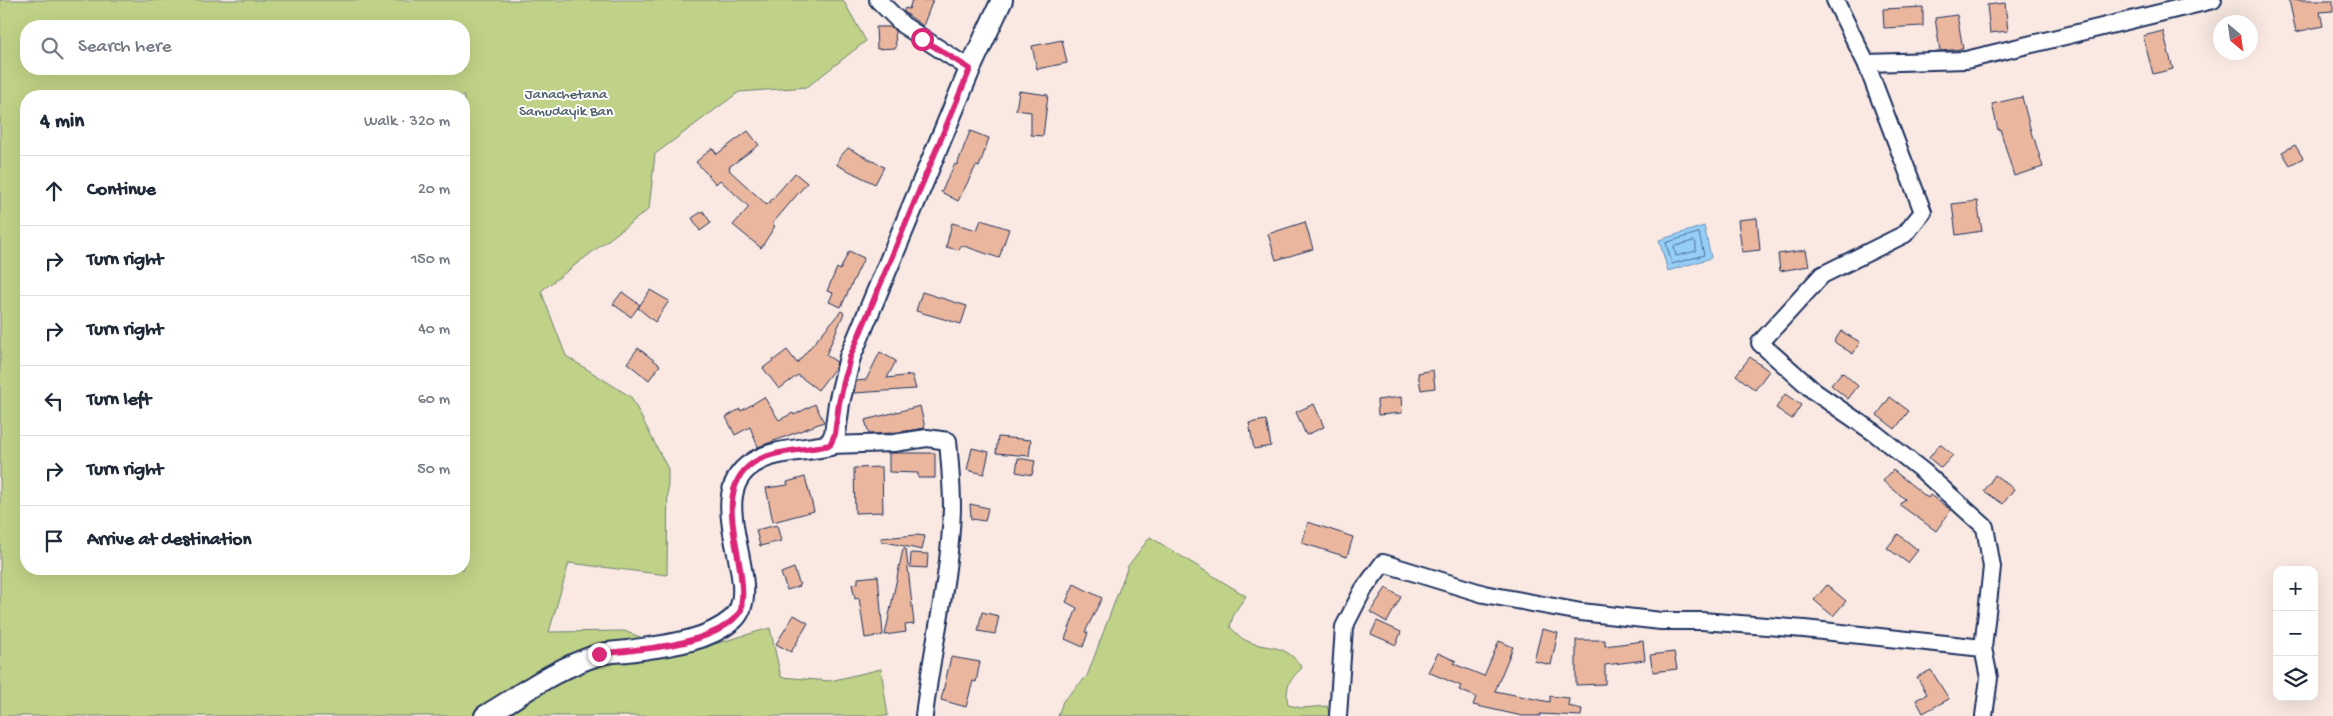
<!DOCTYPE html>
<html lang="en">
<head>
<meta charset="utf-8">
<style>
	:root { --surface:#fff; --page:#f2f2f3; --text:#1f2937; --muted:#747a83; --line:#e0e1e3 }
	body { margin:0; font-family:"Gochi Hand",sans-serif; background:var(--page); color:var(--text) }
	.controls { position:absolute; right:15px; bottom:15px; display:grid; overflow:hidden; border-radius:10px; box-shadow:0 5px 20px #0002 }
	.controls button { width:45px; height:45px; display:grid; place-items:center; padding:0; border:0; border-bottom:1px solid var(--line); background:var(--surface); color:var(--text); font:25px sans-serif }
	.compass { position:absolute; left:2213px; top:15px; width:45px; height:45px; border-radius:50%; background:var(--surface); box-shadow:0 5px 20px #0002; rotate:151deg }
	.stop { position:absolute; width:15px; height:15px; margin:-11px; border:4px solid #db2777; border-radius:50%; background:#fff }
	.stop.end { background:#db2777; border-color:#fff; box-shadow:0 1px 5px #0008 }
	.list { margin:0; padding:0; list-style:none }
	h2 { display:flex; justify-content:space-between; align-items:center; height:65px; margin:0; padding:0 20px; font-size:21px }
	h2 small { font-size:16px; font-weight:400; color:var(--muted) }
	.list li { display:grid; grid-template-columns:32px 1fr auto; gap:15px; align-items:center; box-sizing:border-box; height:70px; padding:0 20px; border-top:1px solid var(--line) }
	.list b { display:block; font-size:19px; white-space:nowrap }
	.list em { font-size:16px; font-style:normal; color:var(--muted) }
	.icon { flex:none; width:28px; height:28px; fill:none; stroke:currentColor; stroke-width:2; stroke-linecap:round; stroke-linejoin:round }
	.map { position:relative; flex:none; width:2333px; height:716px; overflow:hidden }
	.search { position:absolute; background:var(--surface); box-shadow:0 5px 20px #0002; left:20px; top:20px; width:450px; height:55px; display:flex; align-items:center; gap:12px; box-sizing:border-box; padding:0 18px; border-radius:20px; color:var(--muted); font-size:19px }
	.panel { position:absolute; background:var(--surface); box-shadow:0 5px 20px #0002; left:20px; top:90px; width:450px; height:485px; border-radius:20px }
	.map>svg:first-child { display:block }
</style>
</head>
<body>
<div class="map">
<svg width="2333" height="716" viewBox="0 0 2333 716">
	<rect width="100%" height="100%" fill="#f9e9e2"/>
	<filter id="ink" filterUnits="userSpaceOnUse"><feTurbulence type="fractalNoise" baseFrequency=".02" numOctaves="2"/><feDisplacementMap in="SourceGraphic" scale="10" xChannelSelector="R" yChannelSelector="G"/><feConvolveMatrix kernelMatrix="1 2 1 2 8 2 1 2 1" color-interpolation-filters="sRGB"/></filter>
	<g filter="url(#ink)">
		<path fill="#c0d287" stroke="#6e8072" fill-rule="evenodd" d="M0 0H843L866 41 807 87 739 92 655 154 649 209 541 291 566 356 631 397 668 469 667 575 569 563 549 632 624 631 683 653 770 628 781 677 830 681 881 669 888 716H0ZM26 26H464V69H26ZM26 96H464V569H26Z
			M1150 537 1246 596 1234 613 1230 627C1235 631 1240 638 1245 640 1267 651 1285 641 1302 668 1289 680 1285 687 1288 705L1302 708 1327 706 1330 716H1058L1063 701 1087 676 1128 566Z"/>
		<path fill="#96cff6" stroke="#658fb9" d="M1704 226 1711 258 1668 271 1659 240Z"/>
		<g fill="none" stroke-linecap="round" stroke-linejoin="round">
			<path stroke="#4c6f9b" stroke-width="1" d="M1699 233 1704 255 1672 264 1666 243Z
				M1694 241 1696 243V251L1676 256 1674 247Z"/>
		</g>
		<path fill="#eab69d" stroke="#1b2f5e" d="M912 0H933L923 26 904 12 905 8 909 9Z
			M2289 0H2333V11L2320 12 2323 26 2296 32Z
			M2005 3 2008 31 1990 33 1987 5Z
			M1923 7V26L1884 28 1883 9Z
			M1957 15 1963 49 1940 51 1935 18Z
			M876 27H891L895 31 896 48 877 49Z
			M2163 31 2173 69 2153 74 2143 36Z
			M1062 40 1067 63 1037 69 1032 46Z
			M1019 91 1048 95 1043 136 1031 135V112L1016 110Z
			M2022 97 2033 139 2034 138 2043 167 2014 176 2000 129 1998 130 1992 104Z
			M748 131 759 145 729 167 730 171 767 205 795 173 807 183 772 224 775 226 761 248 733 225 749 207 720 180 716 184 696 162 712 148 717 154Z
			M970 131 989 138 979 167 976 166 958 201 941 192 955 164 957 165Z
			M2295 145 2303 158 2290 165 2282 152Z
			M848 148 884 167 875 184 837 165 839 158Z
			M1977 201 1982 231 1956 235 1952 204Z
			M703 211 711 223 700 231 692 218Z
			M1757 218 1760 250 1742 252 1738 220Z
			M981 220 1009 229 999 258 961 245 959 250 946 247 952 223 977 230Z
			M1305 222 1313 249 1276 260 1268 234Z
			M1806 250 1809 266 1780 271 1778 254Z
			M849 251 864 258 841 307 829 302 833 293 827 291 837 268 840 270Z
			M650 290 669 301 655 322 638 308Z
			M622 292 640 305 631 317 613 304Z
			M922 292 967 306 961 324 916 311Z
			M841 311 844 313 826 355 837 362 835 368 818 390 798 375 779 389 763 368 787 350 797 363Z
			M1841 331 1860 342 1853 354 1834 342Z
			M638 348 660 365 649 380 627 363Z
			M880 352 896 361 887 378 912 375 916 389 854 393 856 381 866 380Z
			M1750 357 1769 371 1755 390 1736 375Z
			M1433 370 1435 388 1421 390 1418 373Z
			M1842 372 1858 386 1848 399 1831 385Z
			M1785 394 1801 405 1792 419 1776 408Z
			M764 397 779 420 793 413 794 415 815 404 824 422 758 447 750 427 735 435 726 417 740 409 741 411Z
			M1401 397 1402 413 1378 415 1377 400Z
			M1890 397 1909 411 1895 429 1877 415Z
			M1314 404 1324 427 1306 435 1296 412Z
			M920 406 925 428 893 433 869 434 865 420Z
			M1266 420 1271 446 1254 449 1249 423Z
			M998 437 1031 440 1029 456 996 453Z
			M1940 444 1953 455 1941 468 1929 458Z
			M972 448 989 452 984 474 967 470Z
			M889 453H935V478H918V473L889 472Z
			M1018 458 1035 461 1032 475 1016 472Z
			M882 467 883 512 855 513 854 468Z
			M1893 470 1928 498 1930 495 1951 510 1936 531 1900 505 1905 499 1883 481Z
			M1995 475 2014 489 2003 504 1984 491Z
			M805 477 814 511 773 522 766 488 788 485 787 482Z
			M970 504 988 508 985 521 971 519Z
			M1308 522 1353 537 1347 557 1302 543Z
			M777 525 781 541 760 546 756 530Z
			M1898 534 1918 550 1908 563 1887 548Z
			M916 535 925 536 922 550 881 541V538Z
			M903 549H906L914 624 905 625 906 632 885 635Z
			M911 553 928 554 927 568 910 567Z
			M794 568 800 586 787 590 781 573Z
			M878 576 883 635 865 638 859 598 855 599 852 584 858 583V578Z
			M1074 584 1102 598 1085 632 1088 633 1083 647 1065 639 1077 608 1066 602Z
			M1827 585 1846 601 1833 616 1814 600Z
			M1386 588 1401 597 1387 622 1370 612Z
			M982 612 999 616 995 634 978 631Z
			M794 615 808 623 791 652 776 644Z
			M1377 621 1401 632 1396 645 1371 634Z
			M1542 629 1558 633 1551 665 1534 661Z
			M1576 640H1605V646L1643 641 1645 660 1605 665V684L1576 685Z
			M1499 641 1513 647 1495 691 1550 702V696L1569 698 1568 706 1582 709 1581 716 1540 714V716H1522L1473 705 1476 697 1459 690 1461 686 1428 672 1438 653 1456 661 1454 664 1484 676Z
			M1674 652 1677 669 1653 672 1650 655Z
			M951 657 980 662 976 682 973 681 966 707 941 700Z
			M1931 670 1949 699 1923 713 1916 700 1927 694 1917 677Z"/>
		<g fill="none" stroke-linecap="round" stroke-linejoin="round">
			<g stroke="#1b2f5e" stroke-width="20">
				<path id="minor" d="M878 0 903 25 970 69
					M1835 0 1866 63 1923 212 1905 234 1822 275 1760 343 1815 392 1876 434 1924 472 1985 527 1992 567 1983 648 1989 678 1984 716
					M1866 63 1966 60 2213 0
					M830 445 894 443 927 438 948 441C950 463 952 486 952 509 950 579 932 647 924 716
					M1338 716 1344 627 1363 590 1383 563 1484 594 1581 612 1661 621H1702L1804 629 1983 648"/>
			</g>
			<g stroke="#1b2f5e" stroke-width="24">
				<path id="tertiary" d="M485 716C522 694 556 668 598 655 607 652 618 652 628 651 661 646 705 643 732 620 769 588 698 497 753 463 774 449 806 451 830 445L835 434 839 403 850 357 970 69 1002 0"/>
			</g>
			<use href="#minor" stroke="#fff" stroke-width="16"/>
			<use href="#tertiary" stroke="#fff" stroke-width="20"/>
		</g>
	</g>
	<g fill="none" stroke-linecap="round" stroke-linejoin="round" filter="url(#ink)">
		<path stroke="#db2777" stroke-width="6" d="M599 654C637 649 683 648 718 630 725 626 737 618 741 610 742 607 741 602 742 599 746 558 710 492 753 463 772 450 807 450 830 445L835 434 839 403 850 357 970 69 922 39"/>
	</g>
	<g text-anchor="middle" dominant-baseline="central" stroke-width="4" stroke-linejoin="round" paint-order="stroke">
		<g font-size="15" fill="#4d606a" stroke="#fff">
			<text x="566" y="95">Janachetana<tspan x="566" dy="17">Samudayik Ban</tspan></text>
		</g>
	</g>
</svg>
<div class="controls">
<button>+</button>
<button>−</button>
<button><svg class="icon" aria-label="layers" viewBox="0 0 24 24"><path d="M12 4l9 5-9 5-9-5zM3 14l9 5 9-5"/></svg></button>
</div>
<svg class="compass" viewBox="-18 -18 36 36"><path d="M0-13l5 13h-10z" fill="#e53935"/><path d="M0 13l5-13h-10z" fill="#747a83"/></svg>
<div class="stop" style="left:922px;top:39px"></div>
<div class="stop end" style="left:599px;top:654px"></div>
<div class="search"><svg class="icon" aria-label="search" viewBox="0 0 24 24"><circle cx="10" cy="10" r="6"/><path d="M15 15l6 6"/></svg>Search here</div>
<section class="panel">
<h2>4 min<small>Walk · 320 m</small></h2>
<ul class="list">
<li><svg class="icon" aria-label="ahead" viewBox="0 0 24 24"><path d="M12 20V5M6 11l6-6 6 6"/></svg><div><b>Continue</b></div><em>20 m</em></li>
<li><svg class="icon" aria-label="right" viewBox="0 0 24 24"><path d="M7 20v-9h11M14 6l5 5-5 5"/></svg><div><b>Turn right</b></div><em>150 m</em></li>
<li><svg class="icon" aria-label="right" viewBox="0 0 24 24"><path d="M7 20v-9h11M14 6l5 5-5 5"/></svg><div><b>Turn right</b></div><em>40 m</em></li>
<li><svg class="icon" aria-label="left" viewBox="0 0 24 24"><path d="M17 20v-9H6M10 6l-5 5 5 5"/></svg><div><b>Turn left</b></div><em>60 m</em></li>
<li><svg class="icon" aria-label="right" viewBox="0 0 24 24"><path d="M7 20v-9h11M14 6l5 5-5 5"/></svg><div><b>Turn right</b></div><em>50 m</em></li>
<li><svg class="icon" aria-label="arrive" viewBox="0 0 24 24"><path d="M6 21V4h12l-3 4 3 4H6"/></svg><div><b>Arrive at destination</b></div></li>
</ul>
</section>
</div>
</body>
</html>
